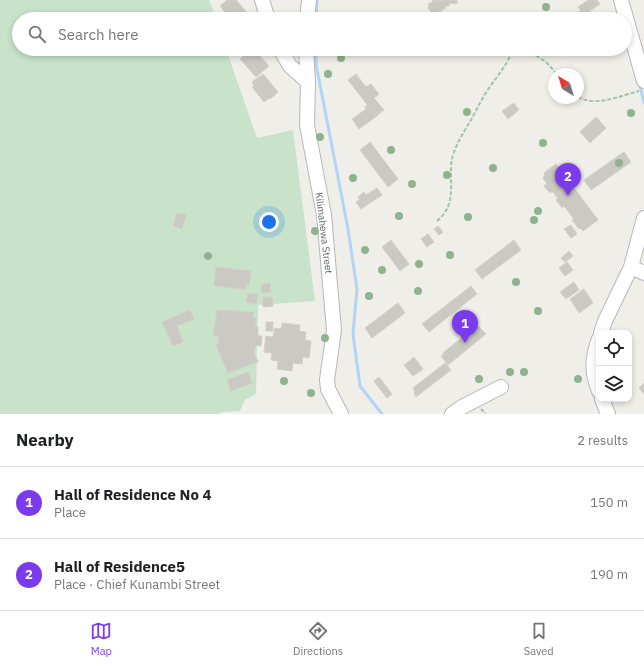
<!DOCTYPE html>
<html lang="en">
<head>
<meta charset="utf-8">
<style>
	:root { --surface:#fff; --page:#f2f2f2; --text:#202124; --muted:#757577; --line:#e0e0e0; --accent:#7c3aed }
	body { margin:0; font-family:"IBM Plex Sans",sans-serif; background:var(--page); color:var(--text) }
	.controls { position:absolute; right:12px; bottom:12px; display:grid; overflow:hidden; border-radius:8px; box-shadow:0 2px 6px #0003 }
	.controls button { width:36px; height:36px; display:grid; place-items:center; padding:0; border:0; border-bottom:1px solid var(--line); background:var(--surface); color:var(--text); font:20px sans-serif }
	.compass { position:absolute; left:548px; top:68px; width:36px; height:36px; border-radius:50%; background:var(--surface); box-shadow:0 2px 6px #0003; rotate:322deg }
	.you { position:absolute; left:269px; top:222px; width:14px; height:14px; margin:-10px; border:3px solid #fff; border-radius:50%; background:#1a73e8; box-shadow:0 0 0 6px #1a73e833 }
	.badge { display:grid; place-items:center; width:26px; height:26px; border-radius:50%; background:var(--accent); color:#fff; font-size:13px; font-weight:700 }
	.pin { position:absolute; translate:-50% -33px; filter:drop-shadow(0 1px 2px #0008) }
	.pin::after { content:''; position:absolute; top:21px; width:14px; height:12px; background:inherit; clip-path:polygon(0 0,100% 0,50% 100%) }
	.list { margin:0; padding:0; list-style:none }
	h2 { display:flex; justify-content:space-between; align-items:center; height:52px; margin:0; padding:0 16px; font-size:17px }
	h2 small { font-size:13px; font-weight:400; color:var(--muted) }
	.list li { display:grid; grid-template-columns:26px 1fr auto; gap:12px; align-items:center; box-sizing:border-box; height:72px; padding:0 16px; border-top:1px solid var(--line) }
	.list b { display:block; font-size:15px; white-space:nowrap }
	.list p { margin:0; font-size:13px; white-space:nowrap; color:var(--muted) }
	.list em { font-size:13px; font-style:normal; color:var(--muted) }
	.icon { flex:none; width:22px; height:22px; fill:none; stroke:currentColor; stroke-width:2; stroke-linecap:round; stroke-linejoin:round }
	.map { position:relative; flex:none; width:644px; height:414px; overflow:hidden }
	.search { position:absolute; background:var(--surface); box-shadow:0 2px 6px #0003; left:12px; right:12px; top:12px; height:44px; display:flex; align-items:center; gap:10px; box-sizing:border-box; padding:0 14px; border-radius:22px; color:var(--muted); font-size:15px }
	.sheet { height:196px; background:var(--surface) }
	nav { display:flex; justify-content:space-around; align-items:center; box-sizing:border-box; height:56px; border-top:1px solid var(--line); background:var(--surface); font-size:11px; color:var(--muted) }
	nav a { display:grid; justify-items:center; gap:2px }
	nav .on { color:var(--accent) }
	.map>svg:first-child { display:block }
</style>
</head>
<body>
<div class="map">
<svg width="644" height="414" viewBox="0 0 644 414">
	<rect width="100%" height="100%" fill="#efeee8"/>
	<path fill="#c8e3c9" d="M0 0H209L216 19H19V49H226L257 138 293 130 315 301 258 305 256 394 245 400 240 411 222 412 219 414H0Z"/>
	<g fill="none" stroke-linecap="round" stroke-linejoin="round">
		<path stroke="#b2d5f5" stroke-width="3" d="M316 19 317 0
			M316 49V64L348 229 357 289 353 334 360 386 382 414
			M639 83 644 103"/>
	</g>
	<path fill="#cbc9c4" stroke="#d3d0c7" d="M227 0H236L249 15 244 19H231L220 6Z
		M433 0H457V4L450 3 449 6H446L445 9H443L442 11H438V15L433 14 428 8 429 3H432Z
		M588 0H597L600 4 578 19 575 14 581 11 578 7Z
		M251 49H253L269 66 256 77 240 59Z
		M263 74 278 92 270 99 269 98 264 102 252 87 254 85 252 82Z
		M356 74 366 87 371 84 379 94 374 98 384 110 376 116 348 80Z
		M370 103 378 115 359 129 352 119 366 109 365 107Z
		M514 103 519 110 508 119 502 111Z
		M596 117 606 128 590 143 580 132Z
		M370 142 398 179 388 187 360 150Z
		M624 152 631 162 591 190 584 180Z
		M556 164 598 220 583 231 580 228 579 229 572 220 574 219 564 206 562 208 556 200 558 198 552 191 550 193 544 186 547 183 543 179 545 172Z
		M377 188 382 195 361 209 356 202 360 199 358 197 364 192 366 195Z
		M177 213 186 215 182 229 173 226Z
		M571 225 577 234 571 238 564 229Z
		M438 226 443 232 439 235 434 229Z
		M428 234 434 242 427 247 421 239Z
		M391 240 409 264 400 271 382 247Z
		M514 240 521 250 482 279 475 270Z
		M569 251 573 256 565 262 561 258Z
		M567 262 573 270 565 276 559 268Z
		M216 267 251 271 249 285H246V289L214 286Z
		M574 282 579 290 566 299 560 292Z
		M270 283 271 292 262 293 261 284Z
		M471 286 477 294 429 332 422 324Z
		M584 289 593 303 579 313 570 299Z
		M248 293 258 294 256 304 246 302Z
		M263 297H272L273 306 263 307Z
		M398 303 405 313 372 338 365 328Z
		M190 310 194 319 177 326 183 342 173 346 162 322Z
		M217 310 254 312 253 317 257 318 255 326 258 327V336H262L261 346 256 345 254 353 258 362 228 373 216 345 220 344 218 341 219 336H213Z
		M266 322H273V331H266Z
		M282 323 300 325 299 331 306 332 305 340 311 341 309 358 303 357 302 364 293 363 292 371 277 369 278 361 271 360 272 353 264 352 266 336 273 337 275 328 281 329Z
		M477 325 486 334 448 365 441 356 444 354 443 353Z
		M414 357 423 369 413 376 404 365Z
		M445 363 451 370 416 397 414 393 415 392 413 388Z
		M248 372 252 383 231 391 227 380Z
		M379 377 392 394 387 398 374 381Z
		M644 383V394L639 388Z"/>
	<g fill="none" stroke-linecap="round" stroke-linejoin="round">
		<g stroke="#b5b7ba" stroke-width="16">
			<path id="minor" d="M262 0 268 19
				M621 0 644 81
				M307 19 309 0
				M280 49 290 66 308 82
				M306 49 308 82 307 125 324 215 334 330 327 380 328 389 341 414
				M631 267 644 273
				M601 333 605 321 631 267 644 218
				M599 339C592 358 591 371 599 391
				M602 399 608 414
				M452 414 462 407 501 387"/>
		</g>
		<path stroke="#a1c2ac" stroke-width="2" stroke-dasharray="4 2" stroke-linecap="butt" d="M409 19H421
			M526 49 546 62 557 74
			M578 97C596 107 620 96 639 91
			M437 221C461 201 445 176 454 152 458 141 465 130 471 120 477 109 482 98 489 88 498 75 508 64 513 49
			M481 409 486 414"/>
		<use href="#minor" stroke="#fff" stroke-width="14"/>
	</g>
	<g fill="#8fb38f">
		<circle cx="546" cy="7" r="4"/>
		<circle cx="341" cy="58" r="4"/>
		<circle cx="328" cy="74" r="4"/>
		<circle cx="467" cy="112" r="4"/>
		<circle cx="631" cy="113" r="4"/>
		<circle cx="320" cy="137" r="4"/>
		<circle cx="543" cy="143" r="4"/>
		<circle cx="391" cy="150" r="4"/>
		<circle cx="619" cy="163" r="4"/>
		<circle cx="493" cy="168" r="4"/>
		<circle cx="447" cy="175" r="4"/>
		<circle cx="353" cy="178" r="4"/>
		<circle cx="412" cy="184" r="4"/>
		<circle cx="538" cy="211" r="4"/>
		<circle cx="399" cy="216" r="4"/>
		<circle cx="468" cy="217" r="4"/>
		<circle cx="534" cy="220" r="4"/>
		<circle cx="315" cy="231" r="4"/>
		<circle cx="365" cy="250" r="4"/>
		<circle cx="450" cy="255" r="4"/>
		<circle cx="208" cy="256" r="4"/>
		<circle cx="419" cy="264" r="4"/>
		<circle cx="382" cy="270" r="4"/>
		<circle cx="516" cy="282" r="4"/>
		<circle cx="418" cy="291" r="4"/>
		<circle cx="369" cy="296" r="4"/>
		<circle cx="538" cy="311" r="4"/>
		<circle cx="325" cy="338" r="4"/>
		<circle cx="510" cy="372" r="4"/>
		<circle cx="524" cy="372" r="4"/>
		<circle cx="479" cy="379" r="4"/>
		<circle cx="578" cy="379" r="4"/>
		<circle cx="284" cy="381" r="4"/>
		<circle cx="311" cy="393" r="4"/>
	</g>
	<g text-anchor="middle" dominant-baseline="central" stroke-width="3" stroke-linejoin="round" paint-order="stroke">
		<g font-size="10" fill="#5f6266" stroke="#fff">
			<text transform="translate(324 233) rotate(83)">Kilimahewa Street</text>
		</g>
	</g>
</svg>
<div class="controls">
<button><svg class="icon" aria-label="locate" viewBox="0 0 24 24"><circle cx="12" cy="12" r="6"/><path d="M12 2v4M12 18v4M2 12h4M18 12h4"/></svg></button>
<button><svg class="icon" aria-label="layers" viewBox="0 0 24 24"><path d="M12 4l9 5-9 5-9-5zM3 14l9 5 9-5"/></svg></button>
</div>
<svg class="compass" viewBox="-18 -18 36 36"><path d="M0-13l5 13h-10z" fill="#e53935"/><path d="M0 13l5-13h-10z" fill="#757577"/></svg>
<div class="you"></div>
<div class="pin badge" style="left:465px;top:343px">1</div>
<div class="pin badge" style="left:568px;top:196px">2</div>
<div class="search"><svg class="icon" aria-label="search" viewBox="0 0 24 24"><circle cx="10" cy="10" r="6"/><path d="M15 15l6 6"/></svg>Search here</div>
</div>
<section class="sheet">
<h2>Nearby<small>2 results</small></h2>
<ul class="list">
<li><span class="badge">1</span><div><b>Hall of Residence No 4</b><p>Place</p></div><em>150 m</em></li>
<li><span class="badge">2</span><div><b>Hall of Residence5</b><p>Place · Chief Kunambi Street</p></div><em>190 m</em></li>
</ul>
</section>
<nav>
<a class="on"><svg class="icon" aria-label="map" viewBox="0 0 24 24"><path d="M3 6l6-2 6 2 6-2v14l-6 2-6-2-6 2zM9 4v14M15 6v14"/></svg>Map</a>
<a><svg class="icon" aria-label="directions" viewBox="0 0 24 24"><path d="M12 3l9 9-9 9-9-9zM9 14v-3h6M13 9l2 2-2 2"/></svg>Directions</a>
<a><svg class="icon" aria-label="saved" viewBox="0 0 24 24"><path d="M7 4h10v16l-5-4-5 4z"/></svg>Saved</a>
</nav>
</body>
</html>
